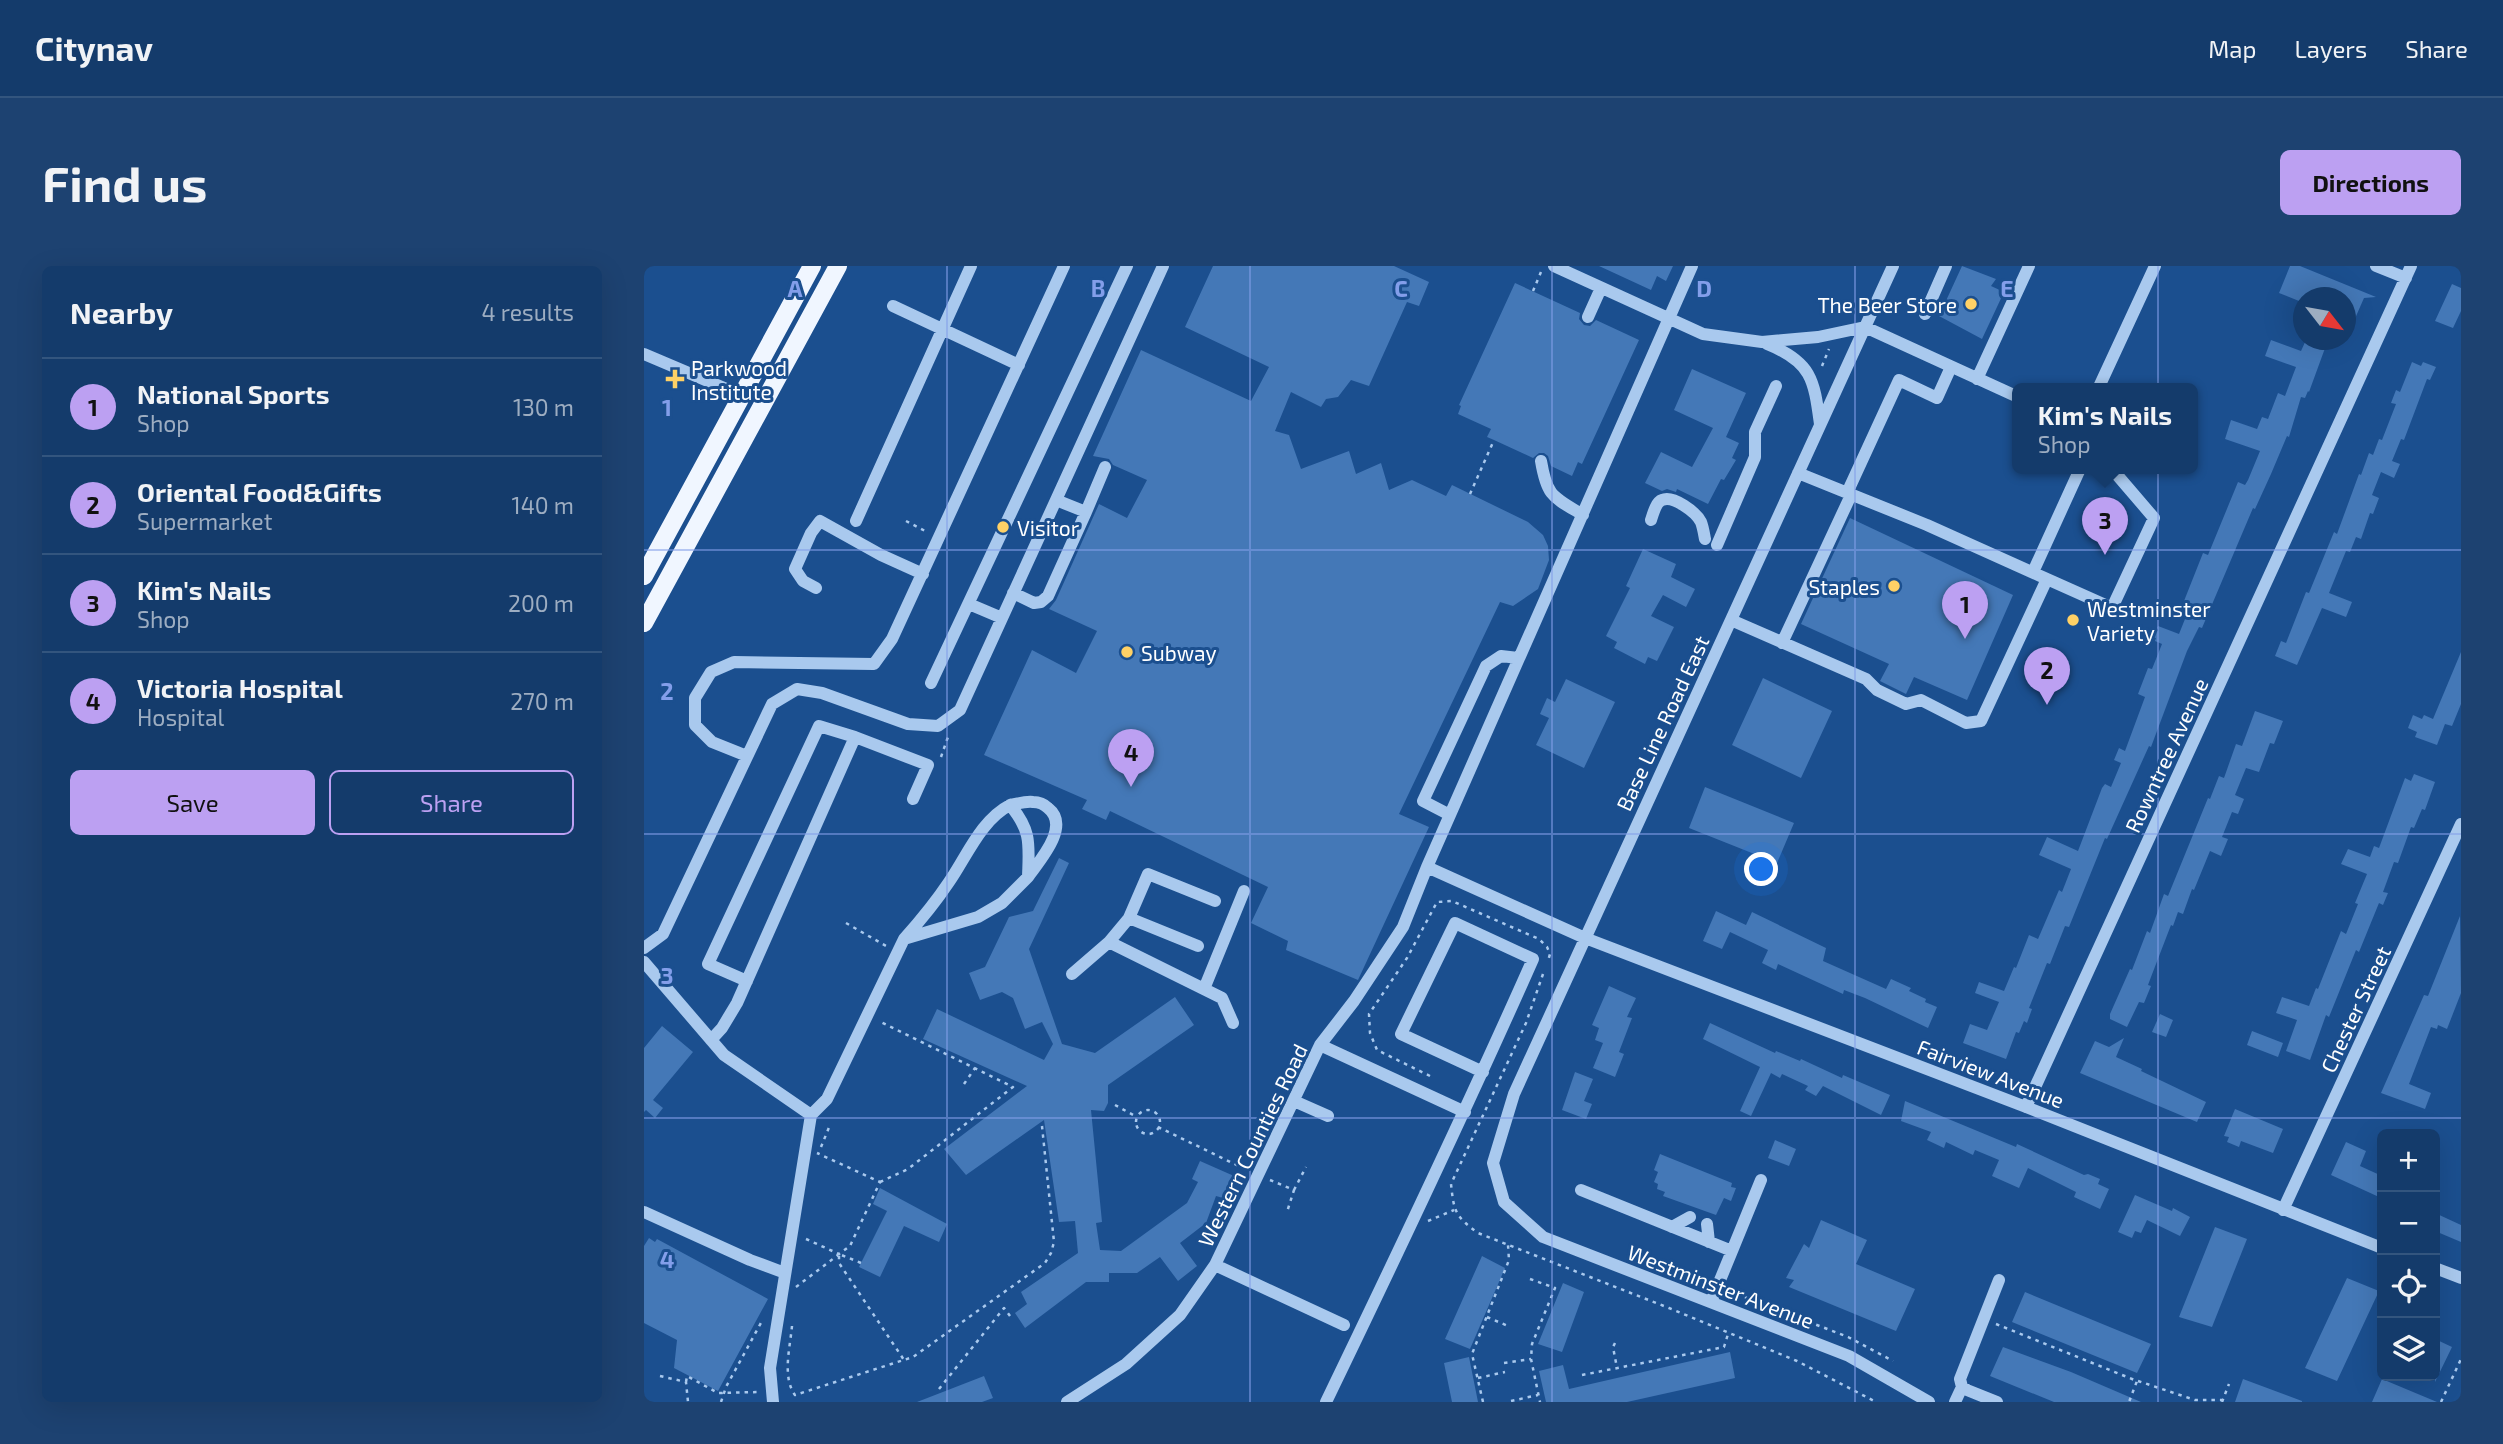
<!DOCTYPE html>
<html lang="en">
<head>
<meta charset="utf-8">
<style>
	:root { --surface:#143b6b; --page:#1d4271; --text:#f1f3f6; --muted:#9dadc1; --line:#33557e; --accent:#bca0f2 }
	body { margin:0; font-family:"Exo 2",sans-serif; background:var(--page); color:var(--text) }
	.controls { position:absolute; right:21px; bottom:21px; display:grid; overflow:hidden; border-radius:10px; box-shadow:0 7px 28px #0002 }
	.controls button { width:63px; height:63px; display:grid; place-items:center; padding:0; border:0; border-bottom:2px solid var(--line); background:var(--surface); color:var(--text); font:35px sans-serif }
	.compass { position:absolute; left:1649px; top:21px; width:63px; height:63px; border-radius:50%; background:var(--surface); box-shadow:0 7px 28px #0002; rotate:121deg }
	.you { position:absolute; left:1118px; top:604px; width:24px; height:24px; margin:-18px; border:5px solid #fff; border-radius:50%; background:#1a73e8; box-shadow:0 0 0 10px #1a73e833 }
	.badge { display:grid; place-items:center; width:46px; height:46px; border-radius:50%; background:var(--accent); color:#111; font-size:23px; font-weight:700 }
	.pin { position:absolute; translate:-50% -58px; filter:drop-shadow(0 2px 4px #0008) }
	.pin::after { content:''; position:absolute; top:37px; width:24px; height:21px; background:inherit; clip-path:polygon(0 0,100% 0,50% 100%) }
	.popup { position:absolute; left:1368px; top:117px; width:186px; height:91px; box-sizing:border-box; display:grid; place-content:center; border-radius:10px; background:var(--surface); filter:drop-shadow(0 2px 5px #0005); font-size:23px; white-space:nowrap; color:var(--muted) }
	.popup b { font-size:26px; color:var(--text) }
	.popup::after { content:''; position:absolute; left:50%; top:100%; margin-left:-14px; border:14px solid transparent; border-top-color:var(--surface) }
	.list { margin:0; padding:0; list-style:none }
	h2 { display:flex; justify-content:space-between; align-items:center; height:91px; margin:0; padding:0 28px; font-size:30px }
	h2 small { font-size:23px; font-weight:400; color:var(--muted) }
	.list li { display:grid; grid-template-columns:46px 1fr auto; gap:21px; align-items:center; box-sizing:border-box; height:98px; padding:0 28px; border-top:2px solid var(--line) }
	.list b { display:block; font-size:26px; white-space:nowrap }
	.list p { margin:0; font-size:23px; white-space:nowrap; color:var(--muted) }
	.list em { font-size:23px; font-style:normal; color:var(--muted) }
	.actions { display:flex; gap:14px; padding:21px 28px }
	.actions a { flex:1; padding:16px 0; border:2px solid var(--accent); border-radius:10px; text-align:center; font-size:24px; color:var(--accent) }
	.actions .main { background:var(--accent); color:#111 }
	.icon { flex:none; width:38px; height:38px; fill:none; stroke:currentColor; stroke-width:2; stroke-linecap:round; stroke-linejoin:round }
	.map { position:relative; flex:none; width:1817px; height:1136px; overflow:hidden; border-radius:10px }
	header { display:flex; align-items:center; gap:42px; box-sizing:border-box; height:98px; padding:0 35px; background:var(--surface); border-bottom:2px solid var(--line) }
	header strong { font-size:33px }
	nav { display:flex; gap:38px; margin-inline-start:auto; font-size:24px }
	.intro { display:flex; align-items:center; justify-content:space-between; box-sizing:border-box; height:168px; padding:0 42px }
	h1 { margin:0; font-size:49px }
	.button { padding:18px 32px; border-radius:10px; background:var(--accent); color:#111; font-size:24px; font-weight:700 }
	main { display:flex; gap:42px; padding:0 42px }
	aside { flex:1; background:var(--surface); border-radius:10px; box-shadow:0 7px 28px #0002 }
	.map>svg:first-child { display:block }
</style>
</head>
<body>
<header>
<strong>Citynav</strong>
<nav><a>Map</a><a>Layers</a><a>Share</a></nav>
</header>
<div class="intro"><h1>Find us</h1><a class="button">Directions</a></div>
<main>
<aside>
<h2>Nearby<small>4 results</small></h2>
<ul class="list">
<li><span class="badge">1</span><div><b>National Sports</b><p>Shop</p></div><em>130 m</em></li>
<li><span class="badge">2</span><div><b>Oriental Food&amp;Gifts</b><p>Supermarket</p></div><em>140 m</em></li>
<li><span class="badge">3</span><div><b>Kim's Nails</b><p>Shop</p></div><em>200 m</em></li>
<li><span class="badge">4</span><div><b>Victoria Hospital</b><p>Hospital</p></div><em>270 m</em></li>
</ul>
<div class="actions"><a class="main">Save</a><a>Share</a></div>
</aside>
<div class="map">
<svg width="1817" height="1136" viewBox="0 0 1817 1136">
	<rect width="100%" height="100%" fill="#1b4f8f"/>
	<path fill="#4478b7" d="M569 0H750L785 16 775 40 763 36 725 120 707 114 694 131 682 133 677 141 647 126 631 165 645 169 657 203 705 185 712 208 737 197 745 224 768 214 802 230 808 219 884 256 899 269 904 280 905 294 894 323 869 340 856 336 755 548 785 561 714 714 642 684 644 675 607 657 624 621 466 545 462 554 438 543 443 534 340 489 388 384 432 407 453 365 405 343 412 334 455 238 483 252 503 214 469 199 465 193 449 190 497 84 607 135 625 101 541 61Z
		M955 0H1029L1022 15 1013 10 1007 24Z
		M1318 0 1352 13 1347 20 1360 26 1338 73 1295 50Z
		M1646 0H1656L1732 31 1720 32 1702 73V32H1660V37L1635 27Z
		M871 17 936 47 935 53 940 59 946 60 952 54 995 74 938 198 934 196 928 210 907 200 904 190 900 187H895L889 192 850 174 843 171 847 163 814 148 817 140 815 139Z
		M1808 18 1817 22V45L1809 62 1791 55Z
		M1627 74 1657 85 1662 74H1684L1665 126 1664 125 1661 132 1657 131 1645 171 1643 170 1627 208 1611 243 1609 242 1558 362 1555 361 1543 385 1507 481 1505 480 1463 573 1461 572 1425 661 1421 660 1406 698 1403 697 1385 742 1388 743 1383 757 1380 755 1375 767 1372 766 1362 793 1319 777 1326 758 1343 764 1355 736 1331 727 1335 716 1360 725 1370 701 1372 702 1385 669 1394 673 1415 624 1418 626 1427 603 1395 589 1403 571 1434 585 1458 522 1461 518 1467 521 1477 497 1470 494 1475 482 1481 485 1501 431 1494 428 1504 402 1508 403 1518 378 1511 375 1512 372 1509 371 1514 360 1535 368 1547 338 1540 335 1559 287 1564 289 1594 216 1601 219 1604 214 1616 185 1581 173 1587 154 1613 163 1618 151 1624 153 1634 127 1641 130 1652 101 1621 90Z
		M1768 96 1777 100 1779 96 1792 101 1786 114 1783 113 1760 174 1757 173 1748 195 1756 198 1750 212 1737 206 1728 229 1735 232 1729 248 1726 247 1717 273 1712 271 1706 286 1702 285 1685 327 1708 336 1702 351 1678 342 1653 399 1631 390 1637 375 1642 377 1662 326 1665 327 1690 266 1693 268 1715 208 1717 209 1725 187 1729 189 1735 173 1738 174 1752 138 1747 137 1752 124 1756 126Z
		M1048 103 1102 127 1082 171 1095 177 1088 192 1092 194 1080 214 1077 213 1064 238 1033 223 1032 226 1023 223 1018 225 1001 217 1017 186 1048 201 1069 162 1030 144Z
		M1206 252 1369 329 1323 434 1270 411 1262 428 1236 415 1245 398 1157 358Z
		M999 283 1032 298 1027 311 1051 323 1042 341 1019 329 1007 350 1030 361 1013 395 1004 391 1001 398 970 382 973 376 962 370 986 322 982 320Z
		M1817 386V438L1808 460 1801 458 1793 479 1771 471 1773 466 1764 462 1769 449 1778 453 1780 449 1789 453Z
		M1119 412 1188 445 1157 512 1088 479Z
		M922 413 971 436 940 502 892 479 905 452 896 448 903 432 911 436Z
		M1611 445 1639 455 1630 478 1626 477 1615 506 1602 502 1591 529 1600 533 1594 548 1588 546 1578 571 1584 573 1577 590 1566 585 1550 624 1548 623 1539 648 1534 646 1529 660 1527 659 1507 711 1504 719 1507 720 1500 737 1495 736 1483 761 1466 753V748L1486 703 1488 704 1503 665 1506 667 1520 628 1524 630 1564 532 1566 533 1575 510 1580 512 1592 478 1598 480Z
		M1770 508 1791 516 1781 544 1778 543 1770 562 1767 561 1754 597 1750 596 1739 626 1744 627 1739 639 1735 637 1715 686 1712 684 1685 751 1682 749 1666 794 1642 785 1653 754 1632 747 1638 731 1665 740 1672 722 1674 723 1697 665 1702 668 1714 638 1711 637 1723 608 1697 598 1704 583 1726 591 1730 580 1735 582 1761 512 1767 515Z
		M1061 521 1150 557 1133 597 1045 562Z
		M415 592 425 597 385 683 418 778 451 787 531 731 550 759 464 819V837L460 845 447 844 458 956 452 957 456 984 477 985 543 937 554 916 548 913 556 895 590 910 579 932 572 930 562 957 536 977 553 1000 534 1015 516 991 493 1007H465V1016H442L381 1062 371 1047 383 1038 377 1026 434 987 431 955 415 956 400 854 322 909 300 883 383 820 279 773 293 743 400 794 409 778 398 756 381 763 369 732 358 726 336 734 325 707 341 701 365 651 389 645Z
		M1072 645 1102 659 1108 646 1182 682 1179 695 1242 723 1247 713 1267 722 1265 725 1282 733 1281 736 1293 741 1284 762 1221 732 1200 724 1199 728 1134 698 1132 704 1118 697 1124 684 1086 666 1078 683 1059 675Z
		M1816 650 1817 727 1803 763 1794 759 1793 763 1787 761 1765 818 1787 827 1781 843 1737 827 1780 729 1784 730Z
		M965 720 992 732 983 751 988 752 975 786 980 788 971 811 949 802 959 777 951 774 955 762 948 759Z
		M1516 748 1529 754 1522 771 1508 766Z
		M1066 757 1131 787 1132 785 1156 795 1157 793 1198 812 1199 809 1246 829 1237 849 1179 820 1172 830 1161 824 1164 820 1138 808 1136 812 1127 807 1107 850 1096 845 1116 801 1059 773Z
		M18 760 49 786 9 834 19 842 11 852 2 844 0 846V782Z
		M1608 765 1639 777 1634 791 1603 779Z
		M1480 772 1472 791 1498 803 1497 805 1562 836 1553 856 1436 807 1451 775 1465 781Z
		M931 806 949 813 940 835 948 838 942 853 918 844Z
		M1261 835 1372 881 1373 878 1440 909 1444 908 1456 913 1454 918 1465 923 1456 943 1430 931 1432 926 1384 902 1375 922 1348 910 1355 894 1331 884 1329 889 1302 876 1300 882 1283 874 1287 866 1257 855Z
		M1591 843 1639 863 1629 887 1597 875 1595 881 1583 876 1585 871 1580 870Z
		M1131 874 1152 883 1145 900 1124 892Z
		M1702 876 1722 885 1716 900 1738 910V924L1735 931 1687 909Z
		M1016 888 1088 917 1087 921 1092 922 1087 935 1080 932 1072 949 1019 930 1021 926 1013 923 1014 918 1010 916 1014 906 1010 904Z
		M236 922 303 958 295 976 260 960 236 1011 215 1001 243 945 229 938Z
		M1491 929 1528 945 1529 942 1546 951 1536 970 1503 954 1497 967 1491 965 1488 972 1474 966Z
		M1791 947 1817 959V976L1791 965Z
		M1177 954 1223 974 1212 998 1271 1023 1252 1065 1145 1021 1150 1014 1142 1012 1160 978 1165 982Z
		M1571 961 1603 973 1568 1061 1535 1051Z
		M5 972 11 976 13 973 124 1033 74 1125 30 1102 33 1074 0 1057V980Z
		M838 990 861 1002 826 1083 801 1073Z
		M1703 1012 1735 1025 1693 1115 1661 1102Z
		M919 1017 940 1026 918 1086 894 1078Z
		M1381 1026 1507 1078 1493 1107 1368 1056Z
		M1791 1073 1808 1081 1791 1116Z
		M1359 1081 1427 1106 1497 1136H1410L1346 1110Z
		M1086 1086 1091 1112 983 1136H902L895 1105 919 1099 925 1123Z
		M825 1091 834 1136H808L800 1097Z
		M340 1110 349 1132 338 1136H273Z
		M1599 1113 1658 1135V1136H1591Z
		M1738 1113 1793 1136H1728Z"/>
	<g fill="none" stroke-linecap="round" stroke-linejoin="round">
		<path stroke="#a9c9ee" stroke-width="2.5" stroke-dasharray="3.5 5" stroke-linecap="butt" d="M889 25 897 6
			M1178 100 1185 83
			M826 228 850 174
			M262 255 283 266
			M297 491 305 468
			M202 657 242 680
			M899 708 882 757 807 918C810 946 811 950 834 967L1025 1042 1153 1095 1232 1136
			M786 810 733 784 726 767 725 748 763 692 793 636 808 635 895 673 903 681 906 688 904 695
			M320 818 331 802
			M471 839 493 851
			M492 856a12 12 0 1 1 24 0a12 12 0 1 1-24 0Z
			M514 861 601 903
			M177 881 186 859
			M626 914 650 924 643 946
			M236 916 264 903 369 821 237 756
			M650 924 662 901
			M784 955 810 944
			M162 973 195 988 206 980 236 916 173 887
			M217 997 195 988V997L260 1094
			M886 1013 911 1022 888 1078 887 1093 896 1136
			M152 1021 194 989
			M1085 1025 1204 1071 1249 1095
			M843 1051 864 1060
			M1352 1058 1493 1115 1485 1136
			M148 1060C146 1082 138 1111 151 1129L269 1091 401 997 407 987 410 976 398 860
			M971 1077 969 1081 973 1102
			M860 1097 887 1093
			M938 1109 1080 1081 1084 1068
			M16 1110 42 1116 44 1136
			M834 1112 861 1106
			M1494 1115 1551 1134H1579
			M42 1116 43 1110 74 1127 116 1126
			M295 1123 360 1042 366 1050
			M867 1135 894 1129
			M77 1136 82 1121 118 1055
			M839 1136 828 1088 865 994 864 979
			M1578 1136 1585 1118
			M1797 1136 1817 1093"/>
		<path stroke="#a9c9ee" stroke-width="12" d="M910 0 1059 68 1118 76 1174 71 1221 61 1374 131
			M1249 0 870 828 849 897 860 936 899 971 1205 1090 1285 1136
			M1732 0 1762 12
			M249 40 375 99
			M1281 48 1302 0
			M944 51 957 22
			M1123 78C1168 96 1170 114 1176 158
			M0 88 99 130
			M1333 113 1385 0
			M1454 123 1511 0
			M897 195C903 231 909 231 939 249
			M1154 207 1283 259 1403 313
			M1203 227 1255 114 1293 132 1307 101
			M442 246 461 201
			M1007 254C1009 248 1012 236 1018 234 1029 229 1052 246 1057 256 1059 261 1060 268 1061 273
			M212 255 327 0
			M1073 279 1111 191V166L1132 120
			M1389 306 1436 203
			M172 322 159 315 151 303 167 267 176 255 237 289 279 308
			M369 327 390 337 397 336 404 330 442 246 412 234
			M325 338 358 352
			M1087 354 1222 413 1233 424 1262 438 1277 434 1322 457 1337 455 1403 313 1468 342 1510 252 1468 203
			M1138 377 1207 229
			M287 417 483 0
			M103 490 68 476 51 459V432L67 406 90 396 230 398 248 373 420 0
			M366 539C373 538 381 535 389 536 395 536 400 538 404 542 427 560 396 594 384 611
			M806 549 779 535 842 400 857 390 874 392
			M783 601 941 672 1382 841 1738 982
			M485 652 554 680
			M465 676 485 652 504 608 571 635
			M0 682 19 668 128 438 153 423 178 427 264 458 294 460 316 444 519 0
			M0 696 80 789 167 849 126 1102 129 1136
			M428 708 465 676 578 732 589 757
			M103 715 64 698 175 460 211 471
			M560 723 600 625
			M67 774 78 762 93 737 211 471 284 499 269 533
			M676 779 821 846
			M650 835 684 850
			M1382 841 1767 0
			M167 849 183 833 260 673C276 655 291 637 305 616 323 590 337 554 366 539 388 565 385 579 384 611L358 637 334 651 260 673
			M937 924 1088 985 1117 914
			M1639 944 1817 558
			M0 946 106 994 141 1007
			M1063 958 1065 976
			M1028 961 1046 951
			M571 999 700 1059
			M1791 1002 1817 1012
			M1067 1036 1088 985
			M423 1136 482 1098 536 1049 571 999 676 779 710 735 759 661 783 601 1048 0
			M682 1136C753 989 823 842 889 693L811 657 757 768 839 806
			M1311 1136 1318 1121
			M1353 1136 1323 1124 1318 1121 1316 1113 1355 1014"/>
		<path stroke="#f0f6ff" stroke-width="18" d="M0 310 168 0
			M0 357 194 0"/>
	</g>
	<path fill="none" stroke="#839eea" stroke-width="2" stroke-opacity="0.55" d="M303 0V1136M606 0V1136M908 0V1136M1211 0V1136M1514 0V1136M0 284H1817M0 568H1817M0 852H1817"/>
	<g fill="#ffd166" stroke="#1b4f8f" stroke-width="2.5">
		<circle cx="1327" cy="38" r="7"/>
		<path d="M27.5 102.5h7v7h7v7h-7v7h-7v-7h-7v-7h7z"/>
		<circle cx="359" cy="261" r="7"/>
		<circle cx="1250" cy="320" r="7"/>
		<circle cx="1429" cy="354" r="7"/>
		<circle cx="483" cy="386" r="7"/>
	</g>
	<g text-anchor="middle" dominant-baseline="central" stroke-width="6" stroke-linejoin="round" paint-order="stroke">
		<g font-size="21" fill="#fff" stroke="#1b4f8f" text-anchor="start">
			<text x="1313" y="38" text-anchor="end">The Beer Store</text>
			<text x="47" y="101">Parkwood<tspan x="47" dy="24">Institute</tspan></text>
			<text x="373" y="261">Visitor</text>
			<text x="1236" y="320" text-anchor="end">Staples</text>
			<text x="1443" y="342">Westminster<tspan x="1443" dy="24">Variety</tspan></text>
			<text x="497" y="386">Subway</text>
		</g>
		<g font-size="21" fill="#fff" stroke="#1b4f8f">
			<text transform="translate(1018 457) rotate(-65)">Base Line Road East</text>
			<text transform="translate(1522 489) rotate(-65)">Rowntree Avenue</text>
			<text transform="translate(1711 743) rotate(-65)">Chester Street</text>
			<text transform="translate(1347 807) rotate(21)">Fairview Avenue</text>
			<text transform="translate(608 879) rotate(-64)">Western Counties Road</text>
			<text transform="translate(1077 1020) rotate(21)">Westminster Avenue</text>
		</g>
	</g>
	<g font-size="23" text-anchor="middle" font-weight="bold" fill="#839eea" stroke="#1b4f8f" stroke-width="6" stroke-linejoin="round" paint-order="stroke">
		<text x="151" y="31">A</text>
		<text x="454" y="31">B</text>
		<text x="757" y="31">C</text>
		<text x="1060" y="31">D</text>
		<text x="1363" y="31">E</text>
		<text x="23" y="150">1</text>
		<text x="23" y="434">2</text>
		<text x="23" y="718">3</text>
		<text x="23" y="1002">4</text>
	</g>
</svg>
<div class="controls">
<button>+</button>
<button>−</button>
<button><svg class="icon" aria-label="locate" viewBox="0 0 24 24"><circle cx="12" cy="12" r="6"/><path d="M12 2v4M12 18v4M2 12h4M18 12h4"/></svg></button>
<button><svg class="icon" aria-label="layers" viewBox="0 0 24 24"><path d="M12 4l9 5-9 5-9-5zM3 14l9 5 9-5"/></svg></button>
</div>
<svg class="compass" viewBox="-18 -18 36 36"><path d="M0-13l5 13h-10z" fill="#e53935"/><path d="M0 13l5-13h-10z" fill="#9dadc1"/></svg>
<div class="you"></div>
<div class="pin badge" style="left:1321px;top:373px">1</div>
<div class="pin badge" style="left:1403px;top:439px">2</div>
<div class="pin badge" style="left:1461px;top:289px">3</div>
<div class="popup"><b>Kim's Nails</b>Shop</div>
<div class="pin badge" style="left:487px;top:521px">4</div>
</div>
</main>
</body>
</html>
